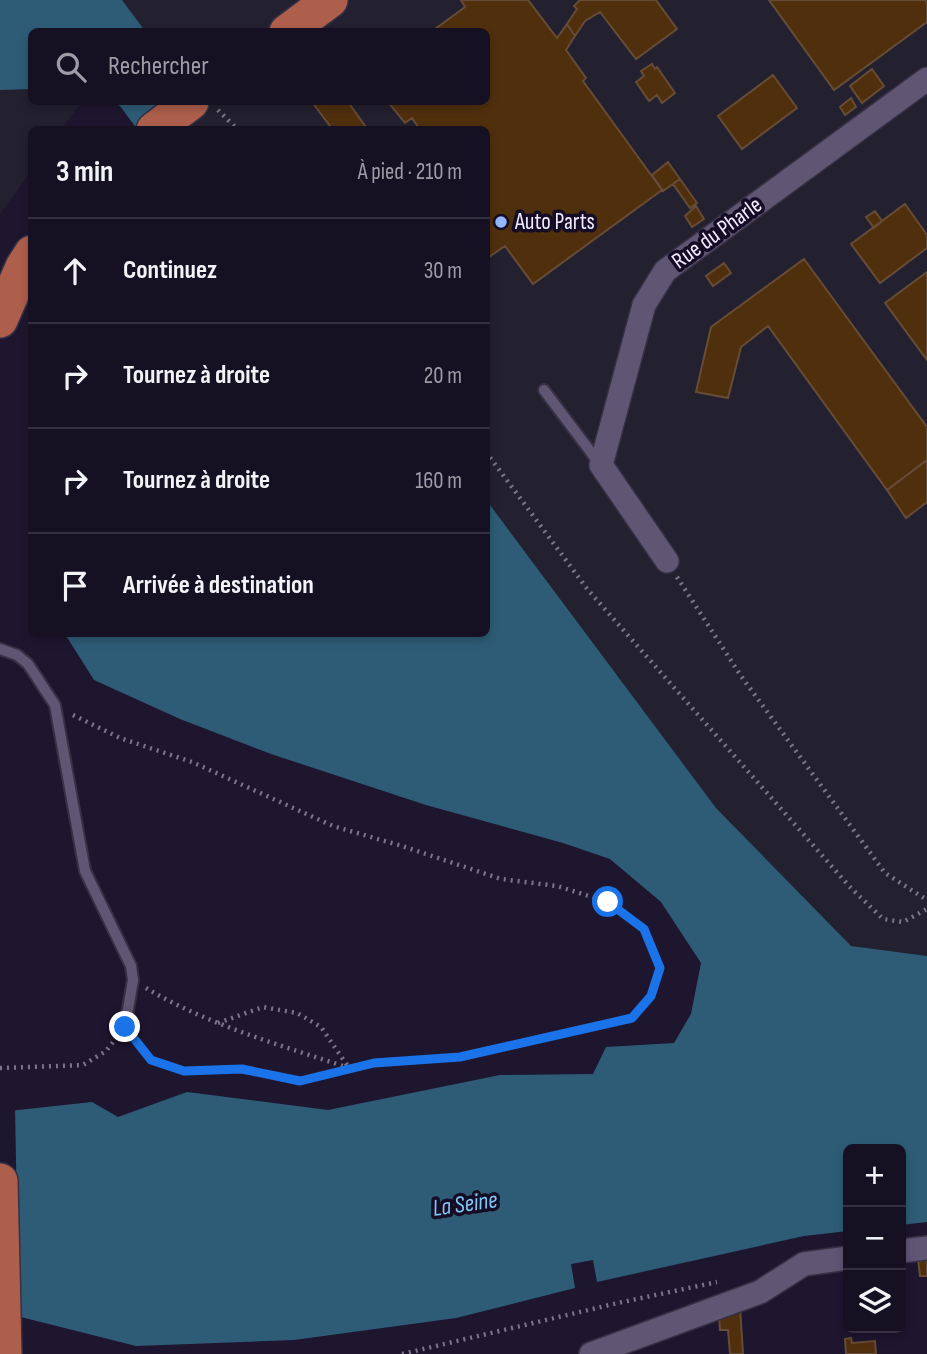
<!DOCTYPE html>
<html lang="fr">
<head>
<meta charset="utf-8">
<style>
	:root { --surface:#161023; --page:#231e30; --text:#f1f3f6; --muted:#9e9da6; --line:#353041 }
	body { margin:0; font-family:"Sofia Sans Condensed",sans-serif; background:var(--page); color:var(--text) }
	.controls { position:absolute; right:21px; bottom:21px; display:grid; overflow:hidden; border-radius:10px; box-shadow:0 4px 10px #0003 }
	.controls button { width:63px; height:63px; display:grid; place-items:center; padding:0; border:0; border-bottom:2px solid var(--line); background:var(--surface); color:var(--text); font:35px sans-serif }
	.stop { position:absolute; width:21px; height:21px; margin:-16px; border:5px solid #1a73e8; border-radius:50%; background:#fff }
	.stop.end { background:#1a73e8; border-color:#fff; box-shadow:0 2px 7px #0008 }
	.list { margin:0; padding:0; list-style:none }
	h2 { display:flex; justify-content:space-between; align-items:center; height:91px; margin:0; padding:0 28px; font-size:30px }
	h2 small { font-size:23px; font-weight:400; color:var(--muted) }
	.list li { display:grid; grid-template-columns:46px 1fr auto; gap:21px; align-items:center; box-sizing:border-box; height:105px; padding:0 28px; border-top:2px solid var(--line) }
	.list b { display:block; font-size:26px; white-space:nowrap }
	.list em { font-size:23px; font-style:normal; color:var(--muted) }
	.icon { flex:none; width:38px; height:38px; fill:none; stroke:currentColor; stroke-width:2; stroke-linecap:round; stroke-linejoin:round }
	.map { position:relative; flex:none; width:927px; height:1354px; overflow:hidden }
	.search { position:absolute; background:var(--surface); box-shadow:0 4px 10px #0003; left:28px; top:28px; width:462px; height:77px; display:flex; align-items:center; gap:18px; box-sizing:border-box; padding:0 24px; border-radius:10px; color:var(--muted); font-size:26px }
	.panel { position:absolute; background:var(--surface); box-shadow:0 4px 10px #0003; left:28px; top:126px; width:462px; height:511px; border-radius:10px }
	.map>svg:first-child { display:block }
</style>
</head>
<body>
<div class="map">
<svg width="927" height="1354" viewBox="0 0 927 1354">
	<rect width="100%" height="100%" fill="#1e162f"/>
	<path fill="#232030" d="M0 0H927V956L851 947 716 808 487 501 486 130 190 129 170 102H486V32H32V102H82L61 129 32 130 31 171 0 214Z"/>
	<path fill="#2e5c77" d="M0 0H122L145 31 32 32 31 89 0 90Z
		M111 102H170L190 129H137L120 106Z
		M487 501 716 808 851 946 927 956V1222L901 1225V1149H848V1231L804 1236 597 1282 593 1260 571 1264 575 1288 456 1318 294 1340 136 1346 5 1313 0 1112 92 1102 118 1117 187 1092 328 1110 500 1075 593 1074 606 1047 674 1043 691 1014 701 963 661 902 610 859 563 843 426 805 271 754 180 719 94 680 65 634H486Z"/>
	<path fill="#1e162f" d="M15 1107 19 1320 0 1317V1108Z"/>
	<path fill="#502f0d" stroke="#664c36" stroke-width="2" d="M461 0H528L557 38 567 24 575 36 566 50 586 78 583 81 662 190 533 284 505 246 486 259V130H420L412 118 405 123 388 102H486V32H431L465 7Z
		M580 0H656L677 29 636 59 600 12 585 21 575 36 567 24 577 9 574 6Z
		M769 0H925L927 3V22L834 90Z
		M652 64 655 69 657 67 675 93 662 103 657 95 649 101 636 82 644 76 641 71Z
		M872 69 884 86 862 103 850 86Z
		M773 75 797 108 742 149 718 116Z
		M851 98 856 107 845 115 840 107Z
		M312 102H348L368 130H333Z
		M668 162 680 179 663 191 652 175Z
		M680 179 697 203 690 208 673 184Z
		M905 204 927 235V248L880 283 851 244Z
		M696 206 704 219 692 227 685 216Z
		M875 211 882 221 874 228 866 217Z
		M804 259 927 427V460L887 490 768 326 741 347 728 398 696 392 711 327Z
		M724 263 731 273 713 286 706 276Z
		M927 272V360L885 303Z
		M927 460V502L906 518 887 490Z
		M927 1258V1276H920L918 1259Z
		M740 1307 743 1354H730L728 1330H720L719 1314Z
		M851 1338 852 1343 875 1341 876 1354H846L845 1339Z"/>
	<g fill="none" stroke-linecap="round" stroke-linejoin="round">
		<g stroke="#373145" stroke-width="14">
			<path id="lane" d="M544 390 599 463
				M0 649 17 655 28 664 55 705 85 871 131 966 133 980 125 1027"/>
		</g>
		<g stroke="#373145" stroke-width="26">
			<path id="street" d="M667 561 601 465 644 305 665 271 927 79
				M901 1251 927 1248
				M591 1354 760 1292 804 1264 848 1258"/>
		</g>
		<g stroke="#373145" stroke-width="38">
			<path id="primary" d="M287 32 330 0
				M154 130 191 102
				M0 320 23 267 32 253
				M0 1181 4 1354"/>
		</g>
		<path stroke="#7c768b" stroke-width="4.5" stroke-dasharray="2 5" stroke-linecap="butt" d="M218 110 238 130
			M486 452 588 590 849 886 883 919 903 922 927 909
			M677 577 741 676 885 873 927 900
			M73 715 120 738 192 762 333 826 402 846 501 879 557 886 608 902 644 929 660 968 651 996 632 1018 460 1057 374 1063 300 1081 242 1069 184 1071 151 1060 134 1038
			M146 988C208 1025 280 1045 349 1068
			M218 1023 263 1007 297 1013 321 1027 349 1068
			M0 1068 83 1065 106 1051 118 1036
			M402 1354 618 1303 717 1282"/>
		<use href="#lane" stroke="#5f5674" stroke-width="10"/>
		<use href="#street" stroke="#5f5674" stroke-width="23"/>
		<use href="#primary" stroke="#ae5f4b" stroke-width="35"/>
	</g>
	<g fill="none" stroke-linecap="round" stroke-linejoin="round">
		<path stroke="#1a73e8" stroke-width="9" d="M125 1027 151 1060 184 1071 242 1069 300 1081 374 1063 460 1057 632 1018 651 996 660 968 644 929 608 902"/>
	</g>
	<circle fill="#96b6fd" stroke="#150d25" stroke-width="2.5" cx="501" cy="222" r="7"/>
	<g text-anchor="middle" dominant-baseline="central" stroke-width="7" stroke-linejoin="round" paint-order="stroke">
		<g font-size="23" fill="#f1edff" stroke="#150d25" text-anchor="start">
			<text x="515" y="222">Auto Parts</text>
		</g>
		<g font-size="23" fill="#f1edff" stroke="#150d25">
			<text transform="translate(717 233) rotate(-36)">Rue du Pharle</text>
		</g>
		<g font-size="24" font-style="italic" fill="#7ec8f5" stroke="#150d25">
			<text transform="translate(465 1204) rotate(-8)">La Seine</text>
		</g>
	</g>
</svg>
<div class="controls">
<button>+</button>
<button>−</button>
<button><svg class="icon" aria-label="layers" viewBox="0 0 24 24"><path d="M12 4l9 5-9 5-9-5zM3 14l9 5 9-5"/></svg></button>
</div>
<div class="stop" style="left:608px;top:902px"></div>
<div class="stop end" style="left:125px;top:1027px"></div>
<div class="search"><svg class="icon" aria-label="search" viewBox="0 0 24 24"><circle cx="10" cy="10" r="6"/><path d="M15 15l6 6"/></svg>Rechercher</div>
<section class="panel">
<h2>3 min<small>À pied · 210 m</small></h2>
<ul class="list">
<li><svg class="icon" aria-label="ahead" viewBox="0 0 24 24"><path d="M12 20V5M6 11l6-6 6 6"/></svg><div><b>Continuez</b></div><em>30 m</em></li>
<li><svg class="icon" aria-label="right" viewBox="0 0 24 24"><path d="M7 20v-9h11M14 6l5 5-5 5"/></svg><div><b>Tournez à droite</b></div><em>20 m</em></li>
<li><svg class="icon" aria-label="right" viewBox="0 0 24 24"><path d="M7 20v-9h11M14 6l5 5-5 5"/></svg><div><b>Tournez à droite</b></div><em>160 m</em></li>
<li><svg class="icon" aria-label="arrive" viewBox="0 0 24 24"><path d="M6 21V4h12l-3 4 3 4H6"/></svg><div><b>Arrivée à destination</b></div></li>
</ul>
</section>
</div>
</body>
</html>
